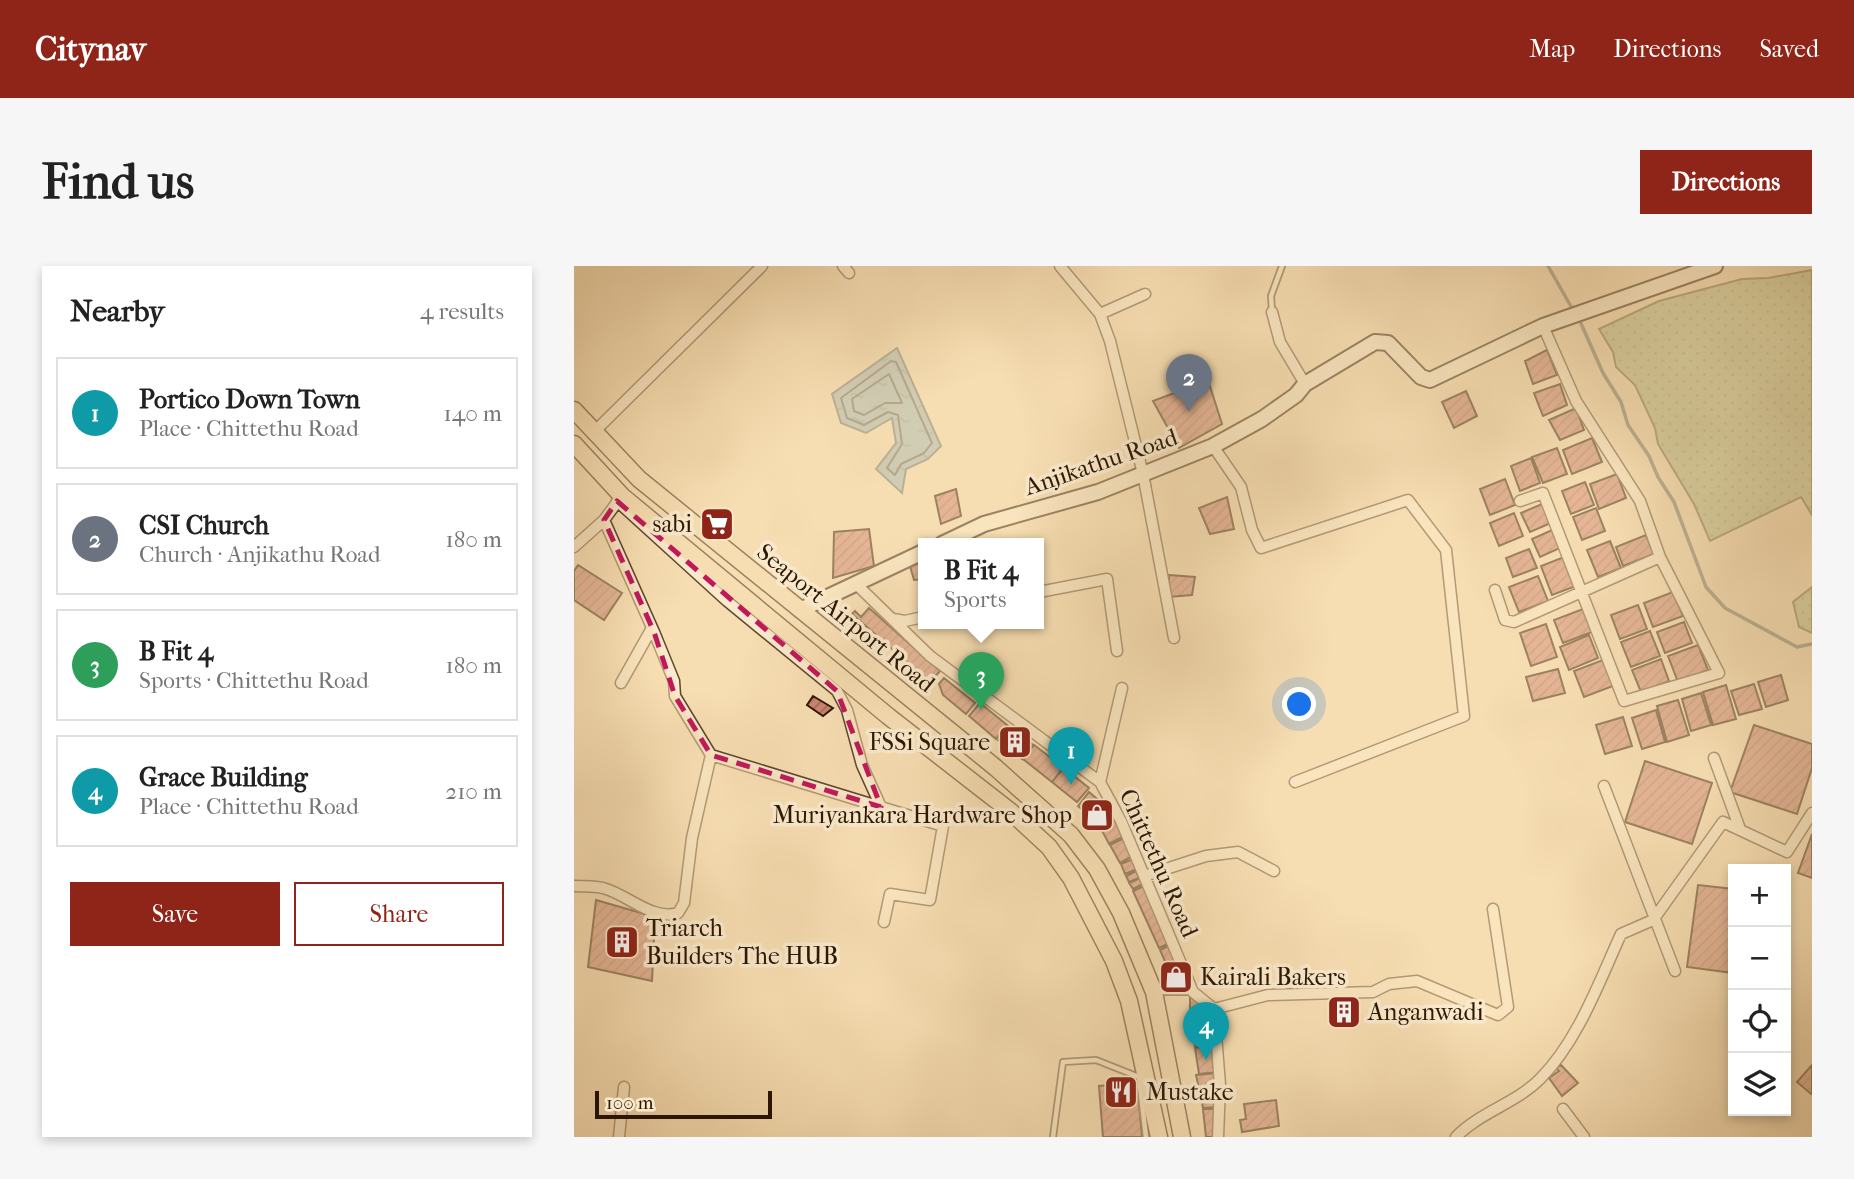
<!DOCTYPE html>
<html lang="en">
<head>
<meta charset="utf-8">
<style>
	:root { --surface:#fff; --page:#f6f6f6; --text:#222; --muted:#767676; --line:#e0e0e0; --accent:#8f2418 }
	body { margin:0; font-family:"IM FELL French Canon",serif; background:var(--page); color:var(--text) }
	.controls { position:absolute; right:21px; bottom:21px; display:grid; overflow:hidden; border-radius:0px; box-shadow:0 4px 10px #0003 }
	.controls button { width:63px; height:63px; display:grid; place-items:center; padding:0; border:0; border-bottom:2px solid var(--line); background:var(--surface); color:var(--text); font:35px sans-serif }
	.scale { position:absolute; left:21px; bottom:18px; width:177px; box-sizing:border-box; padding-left:7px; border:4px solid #2c1600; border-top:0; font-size:19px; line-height:24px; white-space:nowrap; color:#2c1600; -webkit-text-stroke:5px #faeacd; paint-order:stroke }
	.you { position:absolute; left:726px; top:439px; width:24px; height:24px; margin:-18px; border:5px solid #fff; border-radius:50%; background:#1a73e8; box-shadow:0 0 0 10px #1a73e833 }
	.badge { display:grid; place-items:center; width:46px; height:46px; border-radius:50%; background:var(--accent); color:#fff; font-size:23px; font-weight:700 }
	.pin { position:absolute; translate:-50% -58px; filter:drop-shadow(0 2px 4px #0008) }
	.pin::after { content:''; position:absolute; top:37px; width:24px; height:21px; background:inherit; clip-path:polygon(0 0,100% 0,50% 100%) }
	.popup { position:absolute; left:344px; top:272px; width:126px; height:91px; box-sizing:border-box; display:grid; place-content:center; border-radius:0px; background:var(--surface); filter:drop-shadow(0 2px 5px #0005); font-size:23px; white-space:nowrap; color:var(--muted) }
	.popup b { font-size:26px; color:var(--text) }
	.popup::after { content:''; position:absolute; left:50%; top:100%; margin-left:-14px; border:14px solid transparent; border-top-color:var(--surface) }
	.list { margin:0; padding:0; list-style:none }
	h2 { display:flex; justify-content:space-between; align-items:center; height:91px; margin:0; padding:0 28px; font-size:30px }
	h2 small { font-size:23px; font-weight:400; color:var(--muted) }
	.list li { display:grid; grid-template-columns:46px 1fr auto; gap:21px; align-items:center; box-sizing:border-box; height:112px; margin:0 14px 14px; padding:0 14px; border:2px solid var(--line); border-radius:0px }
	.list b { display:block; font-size:26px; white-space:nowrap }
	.list p { margin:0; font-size:23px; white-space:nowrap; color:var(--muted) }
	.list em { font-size:23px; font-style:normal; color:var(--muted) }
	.actions { display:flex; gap:14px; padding:21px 28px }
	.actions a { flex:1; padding:16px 0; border:2px solid var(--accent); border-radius:0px; text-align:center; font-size:24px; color:var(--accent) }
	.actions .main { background:var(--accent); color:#fff }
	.icon { flex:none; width:38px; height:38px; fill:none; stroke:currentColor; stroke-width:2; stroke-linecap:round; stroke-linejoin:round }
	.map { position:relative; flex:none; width:1238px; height:871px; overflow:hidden; border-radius:0px }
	header { display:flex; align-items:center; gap:42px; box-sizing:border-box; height:98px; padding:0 35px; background:var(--accent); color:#fff }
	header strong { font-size:33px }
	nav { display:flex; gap:38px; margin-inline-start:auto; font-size:24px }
	.intro { display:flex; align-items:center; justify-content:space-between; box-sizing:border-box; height:168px; padding:0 42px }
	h1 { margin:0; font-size:49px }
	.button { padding:18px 32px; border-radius:0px; background:var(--accent); color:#fff; font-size:24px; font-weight:700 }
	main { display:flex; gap:42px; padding:0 42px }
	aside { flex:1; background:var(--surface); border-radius:0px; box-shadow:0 4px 10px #0003 }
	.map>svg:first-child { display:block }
</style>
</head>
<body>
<header>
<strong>Citynav</strong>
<nav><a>Map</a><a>Directions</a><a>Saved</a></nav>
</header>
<div class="intro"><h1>Find us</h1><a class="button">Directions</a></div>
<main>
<aside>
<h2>Nearby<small>4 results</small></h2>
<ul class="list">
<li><span class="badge" style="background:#0f9aa8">1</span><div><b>Portico Down Town</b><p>Place · Chittethu Road</p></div><em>140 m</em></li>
<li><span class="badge" style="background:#6b7280">2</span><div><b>CSI Church</b><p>Church · Anjikathu Road</p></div><em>180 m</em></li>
<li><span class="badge" style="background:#2e9e5b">3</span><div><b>B Fit 4</b><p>Sports · Chittethu Road</p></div><em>180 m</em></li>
<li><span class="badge" style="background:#0f9aa8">4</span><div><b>Grace Building</b><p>Place · Chittethu Road</p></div><em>210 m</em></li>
</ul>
<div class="actions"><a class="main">Save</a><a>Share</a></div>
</aside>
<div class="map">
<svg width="1238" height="871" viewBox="0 0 1238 871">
	<defs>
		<pattern id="grass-dots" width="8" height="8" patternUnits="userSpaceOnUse" patternTransform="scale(1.75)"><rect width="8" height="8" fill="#bbc18d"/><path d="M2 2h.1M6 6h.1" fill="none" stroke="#a1a578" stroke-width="1.8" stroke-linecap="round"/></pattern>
		<pattern id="water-ripples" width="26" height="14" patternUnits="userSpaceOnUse" patternTransform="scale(1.75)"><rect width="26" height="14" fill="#a2b9b7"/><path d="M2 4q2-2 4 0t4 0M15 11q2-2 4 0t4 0" fill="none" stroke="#8c9e9c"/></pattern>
		<pattern id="building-hatch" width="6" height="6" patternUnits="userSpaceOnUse" patternTransform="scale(1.75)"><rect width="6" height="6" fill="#cf8471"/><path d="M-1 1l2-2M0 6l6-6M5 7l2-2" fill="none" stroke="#a86b5a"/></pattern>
	</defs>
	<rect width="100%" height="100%" fill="#f7deb2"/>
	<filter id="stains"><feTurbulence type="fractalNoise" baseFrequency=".00286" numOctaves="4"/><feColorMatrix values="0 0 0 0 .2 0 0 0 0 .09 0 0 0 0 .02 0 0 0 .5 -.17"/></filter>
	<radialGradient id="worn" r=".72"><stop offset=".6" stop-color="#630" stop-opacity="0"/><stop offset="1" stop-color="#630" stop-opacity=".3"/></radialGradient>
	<path fill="url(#grass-dots)" stroke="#746c46" stroke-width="2" d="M1238 4V249L1227 231 1136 275 1120 238 1084 178 1081 162 1061 119 1042 101 1039 86 1025 63 1085 35 1168 13 1194 12Z
		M1238 321V367L1225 361 1219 336Z"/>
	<path fill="url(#water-ripples)" stroke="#73786e" stroke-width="2" d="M323 82 367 180 354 193 332 203 328 227 302 203 322 177 318 152 292 167 267 157 258 128Z"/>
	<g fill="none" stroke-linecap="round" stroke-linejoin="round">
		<path stroke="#67685c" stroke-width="2" d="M317 95 322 96 358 177 350 187 327 198 321 209 313 202 328 178 324 149 314 146 290 159 273 152 267 132Z
			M315 108 328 137H311L290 149 280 145 278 133Z"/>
		<path stroke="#73786e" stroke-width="3.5" d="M974 0 999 44
			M1005 53 1029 107 1047 136 1054 159 1075 190 1084 211 1100 236 1132 321 1151 342 1223 381 1238 378"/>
	</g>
	<path fill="url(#building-hatch)" stroke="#2c1600" stroke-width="2" d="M973 84 983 109 959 118 951 95Z
		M634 114 648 158 605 182 579 135Z
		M986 118 993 139 969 150 960 127Z
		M892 125 903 150 880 162 868 136Z
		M1002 142 1010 164 986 174 975 154Z
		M1018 172 1028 196 998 208 989 184Z
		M983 182 993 208 969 217 958 191Z
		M957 192 966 217 946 225 937 200Z
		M1043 208 1052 232 1025 243 1016 218Z
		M931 213 941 239 916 249 906 223Z
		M1011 216 1020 239 997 248 988 225Z
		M382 223 387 250 367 258 361 230Z
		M653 231 660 263 636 268 625 242Z
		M968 238 977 257 956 266 947 247Z
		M1022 242 1031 265 1008 274 999 251Z
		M940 247 949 270 925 280 916 257Z
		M295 263 300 300 259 312 260 266Z
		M978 264 986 282 966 291 958 273Z
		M1072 269 1080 288 1049 300 1042 281Z
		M1036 275 1047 302 1024 311 1013 284Z
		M955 283 963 302 939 311 932 292Z
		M990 291 1002 320 978 329 967 300Z
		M349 296V313L340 314 336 300Z
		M4 299 48 327 30 354 0 334V305Z
		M595 309 621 311 618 329 595 331Z
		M964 310 974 335 945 346 935 321Z
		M1099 326 1109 350 1079 361 1070 337Z
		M1064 339 1073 363 1046 373 1037 349Z
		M295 342 366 405 356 416 278 348 281 345 287 351Z
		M1009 343 1018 366 989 377 980 354Z
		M1110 356 1118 377 1091 387 1083 366Z
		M972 358 983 391 957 400 946 367Z
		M1076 365 1086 390 1057 401 1047 376Z
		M1015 369 1024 392 995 404 986 381Z
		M1124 379 1134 404 1104 416 1094 390Z
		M1087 393 1095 415 1067 426 1058 404Z
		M1029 394 1039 420 1010 431 1000 405Z
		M984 403 991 427 959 435 952 411Z
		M1207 409 1214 434 1192 441 1184 416Z
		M370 412 401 437 392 448 369 429 365 418Z
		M1180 418 1188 443 1165 449 1157 425Z
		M1152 419 1162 453 1139 459 1129 426Z
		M1127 427 1137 459 1117 465 1108 433Z
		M239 430 259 442 249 450 233 439Z
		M1104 434 1115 469 1093 476 1083 440Z
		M406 437 433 459 422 473 395 450Z
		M1082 444 1091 476 1068 483 1058 452Z
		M1049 451 1058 480 1031 488 1022 459Z
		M1180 459 1238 478V502L1223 548 1156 526Z
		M434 460 459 479 448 493 424 474Z
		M460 479 489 501 478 516 449 493Z
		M1071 495 1138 517 1118 578 1051 556Z
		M490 502 515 522 503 536 478 516Z
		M515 526 535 543 524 556 504 540Z
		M538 550 550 570 535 578 524 557Z
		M1238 568V612L1224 607Z
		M550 572 559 590 546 597 536 579Z
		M559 593 563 603 551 608 547 598Z
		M562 605 565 612 555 616 552 610Z
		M566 612 569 618 559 623 555 617Z
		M1124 619 1159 623V707L1113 701Z
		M570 620 596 677 585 682 559 625Z
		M22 634 81 651 78 715 14 701Z
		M596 679 613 721 600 716 586 684Z
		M616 731 637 745 638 752 622 754 616 743Z
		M776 736 780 753 764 756 761 739Z
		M636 753 640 779 621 781 617 756Z
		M640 780 643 806 625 808 621 782Z
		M987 799 1004 817 988 830 975 812 985 805 982 802Z
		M1238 799V827L1237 828 1223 816Z
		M644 807V841L629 842 622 809Z
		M563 817 568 871H529L525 820Z
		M702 834 705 860 668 866 666 854 672 853 670 838Z
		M629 843H644L642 871H632Z"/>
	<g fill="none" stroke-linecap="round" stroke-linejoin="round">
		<g stroke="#5f482c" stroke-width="8">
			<path id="lane" d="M698 45 697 30 708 0
				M584 726H617
				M479 871 489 796 522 794 565 811 572 871"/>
		</g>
		<g stroke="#5f482c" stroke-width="13">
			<path id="street" d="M269 0 275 7
				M486 0 526 48 536 75 569 208 600 372
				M698 46 706 76 731 118
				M526 48 571 28
				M20 166 188 0
				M639 180 667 221 678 264 687 282 834 234 872 284 890 450 721 516
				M43 235 153 335 263 425 273 444 288 499 307 541
				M946 235 969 227 1050 435 1145 407 1086 291
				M0 281 30 254 47 231
				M281 317 356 390 526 516 547 555 619 726 640 743 646 819 644 871
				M921 324 931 354 940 356 1086 291 1066 235 1002 135 969 60
				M465 326 533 313 543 385
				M319 353 331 355 349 351
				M47 417 78 362
				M137 489 369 560 356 634 316 628 310 656
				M1140 492 1166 563
				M526 516 548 422
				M1030 520 1101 705
				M570 610 632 590 664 586 700 605
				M0 620C9 620 20 620 29 622 53 628 78 655 104 647L110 637 118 572 137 489 101 430 100 415 80 366 30 254
				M640 743 694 729 799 726 815 718 843 715 924 749 934 741 919 643
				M989 843 1010 871
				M45 871 50 821
				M882 871C906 846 941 838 966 813 1004 775 1025 716 1047 668L1079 654 1149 556 1213 586 1238 547"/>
		</g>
		<g stroke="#2c1600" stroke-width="18">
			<path id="secondary" d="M368 278 410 258 524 226 639 180 688 153 722 129 731 118 801 76 814 77 847 111 856 114 969 60 1141 0
				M226 344 349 286"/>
		</g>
		<g stroke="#2c1600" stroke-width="19">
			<path id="primary" d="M0 144 65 213 422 502 497 569 523 603 547 647 580 726 608 871
				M0 178 48 230 314 450 436 545 475 581 497 612 540 695 555 735 585 871"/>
		</g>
		<use href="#lane" stroke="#faeacd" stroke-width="4.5"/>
		<use href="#street" stroke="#faeacd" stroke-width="10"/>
		<use href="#secondary" stroke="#faeacd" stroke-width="14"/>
		<use href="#primary" stroke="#f7deb2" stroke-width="16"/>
	</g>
	<path d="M0 0H1238V871H0ZM43 235 263 425 307 541 137 489 101 430 80 366 30 254Z" fill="#f7deb2" fill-opacity=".55" fill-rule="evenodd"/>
	<path fill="none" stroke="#c2185b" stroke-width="5" stroke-dasharray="14 9" stroke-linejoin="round" d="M43 235 263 425 307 541 137 489 101 430 80 366 30 254Z"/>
	<defs>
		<g id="supermarket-square" transform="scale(1.75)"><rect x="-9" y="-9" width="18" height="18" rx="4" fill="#8f2418" stroke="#faeacd"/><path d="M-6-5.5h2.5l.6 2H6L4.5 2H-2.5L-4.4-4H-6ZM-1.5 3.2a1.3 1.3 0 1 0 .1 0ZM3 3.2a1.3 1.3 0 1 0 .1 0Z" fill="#fff"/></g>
		<g id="building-square" transform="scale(1.75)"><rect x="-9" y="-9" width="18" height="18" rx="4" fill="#8f2418" stroke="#faeacd"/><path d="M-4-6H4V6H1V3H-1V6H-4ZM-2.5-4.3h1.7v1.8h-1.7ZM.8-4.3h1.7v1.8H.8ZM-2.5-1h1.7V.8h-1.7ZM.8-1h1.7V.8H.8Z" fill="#fff"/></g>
		<g id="shop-square" transform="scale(1.75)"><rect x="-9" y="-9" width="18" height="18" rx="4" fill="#8f2418" stroke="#faeacd"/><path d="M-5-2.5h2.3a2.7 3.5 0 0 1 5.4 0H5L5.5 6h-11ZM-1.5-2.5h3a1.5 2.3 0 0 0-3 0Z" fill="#fff"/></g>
		<g id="restaurant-square" transform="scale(1.75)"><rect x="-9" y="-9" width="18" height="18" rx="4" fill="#8f2418" stroke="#faeacd"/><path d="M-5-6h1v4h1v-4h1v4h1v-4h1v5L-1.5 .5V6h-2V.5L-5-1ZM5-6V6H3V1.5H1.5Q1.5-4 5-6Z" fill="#fff"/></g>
	</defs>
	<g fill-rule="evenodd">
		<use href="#supermarket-square" x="143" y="258"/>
		<use href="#building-square" x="441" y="476"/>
		<use href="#shop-square" x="523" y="549"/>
		<use href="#building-square" x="48" y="676"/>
		<use href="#shop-square" x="602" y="711"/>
		<use href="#building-square" x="770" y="746"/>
		<use href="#restaurant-square" x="547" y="826"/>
	</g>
	<g text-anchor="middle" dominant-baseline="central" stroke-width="7" stroke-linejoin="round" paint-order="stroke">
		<g font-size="24" fill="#2c1600" stroke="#faeacd">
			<text transform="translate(527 196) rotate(-19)">Anjikathu Road</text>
			<text transform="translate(272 352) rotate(39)">Seaport Airport Road</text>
			<text transform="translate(585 597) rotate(66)">Chittethu Road</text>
		</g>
		<g font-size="24" fill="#2c1600" stroke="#faeacd" text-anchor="start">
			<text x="118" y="258" text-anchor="end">sabi</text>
			<text x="416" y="476" text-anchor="end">FSSi Square</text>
			<text x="498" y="549" text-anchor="end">Muriyankara Hardware Shop</text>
			<text x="72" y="662">Triarch<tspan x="72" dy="28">Builders The HUB</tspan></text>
			<text x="626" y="711">Kairali Bakers</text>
			<text x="794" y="746">Anganwadi</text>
			<text x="572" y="826">Mustake</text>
		</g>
	</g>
	<rect width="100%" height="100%" filter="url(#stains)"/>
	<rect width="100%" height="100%" fill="url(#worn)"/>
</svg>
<div class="controls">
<button>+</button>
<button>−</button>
<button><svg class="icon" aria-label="locate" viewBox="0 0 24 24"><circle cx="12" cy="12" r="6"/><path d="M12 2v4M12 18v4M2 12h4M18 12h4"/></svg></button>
<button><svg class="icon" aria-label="layers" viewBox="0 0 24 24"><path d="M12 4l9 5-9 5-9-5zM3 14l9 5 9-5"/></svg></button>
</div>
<div class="scale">100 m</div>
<div class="you"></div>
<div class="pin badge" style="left:497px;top:519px;background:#0f9aa8">1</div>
<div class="pin badge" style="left:615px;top:146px;background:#6b7280">2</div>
<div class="pin badge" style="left:407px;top:444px;background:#2e9e5b">3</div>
<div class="popup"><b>B Fit 4</b>Sports</div>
<div class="pin badge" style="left:632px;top:794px;background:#0f9aa8">4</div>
</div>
</main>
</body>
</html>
